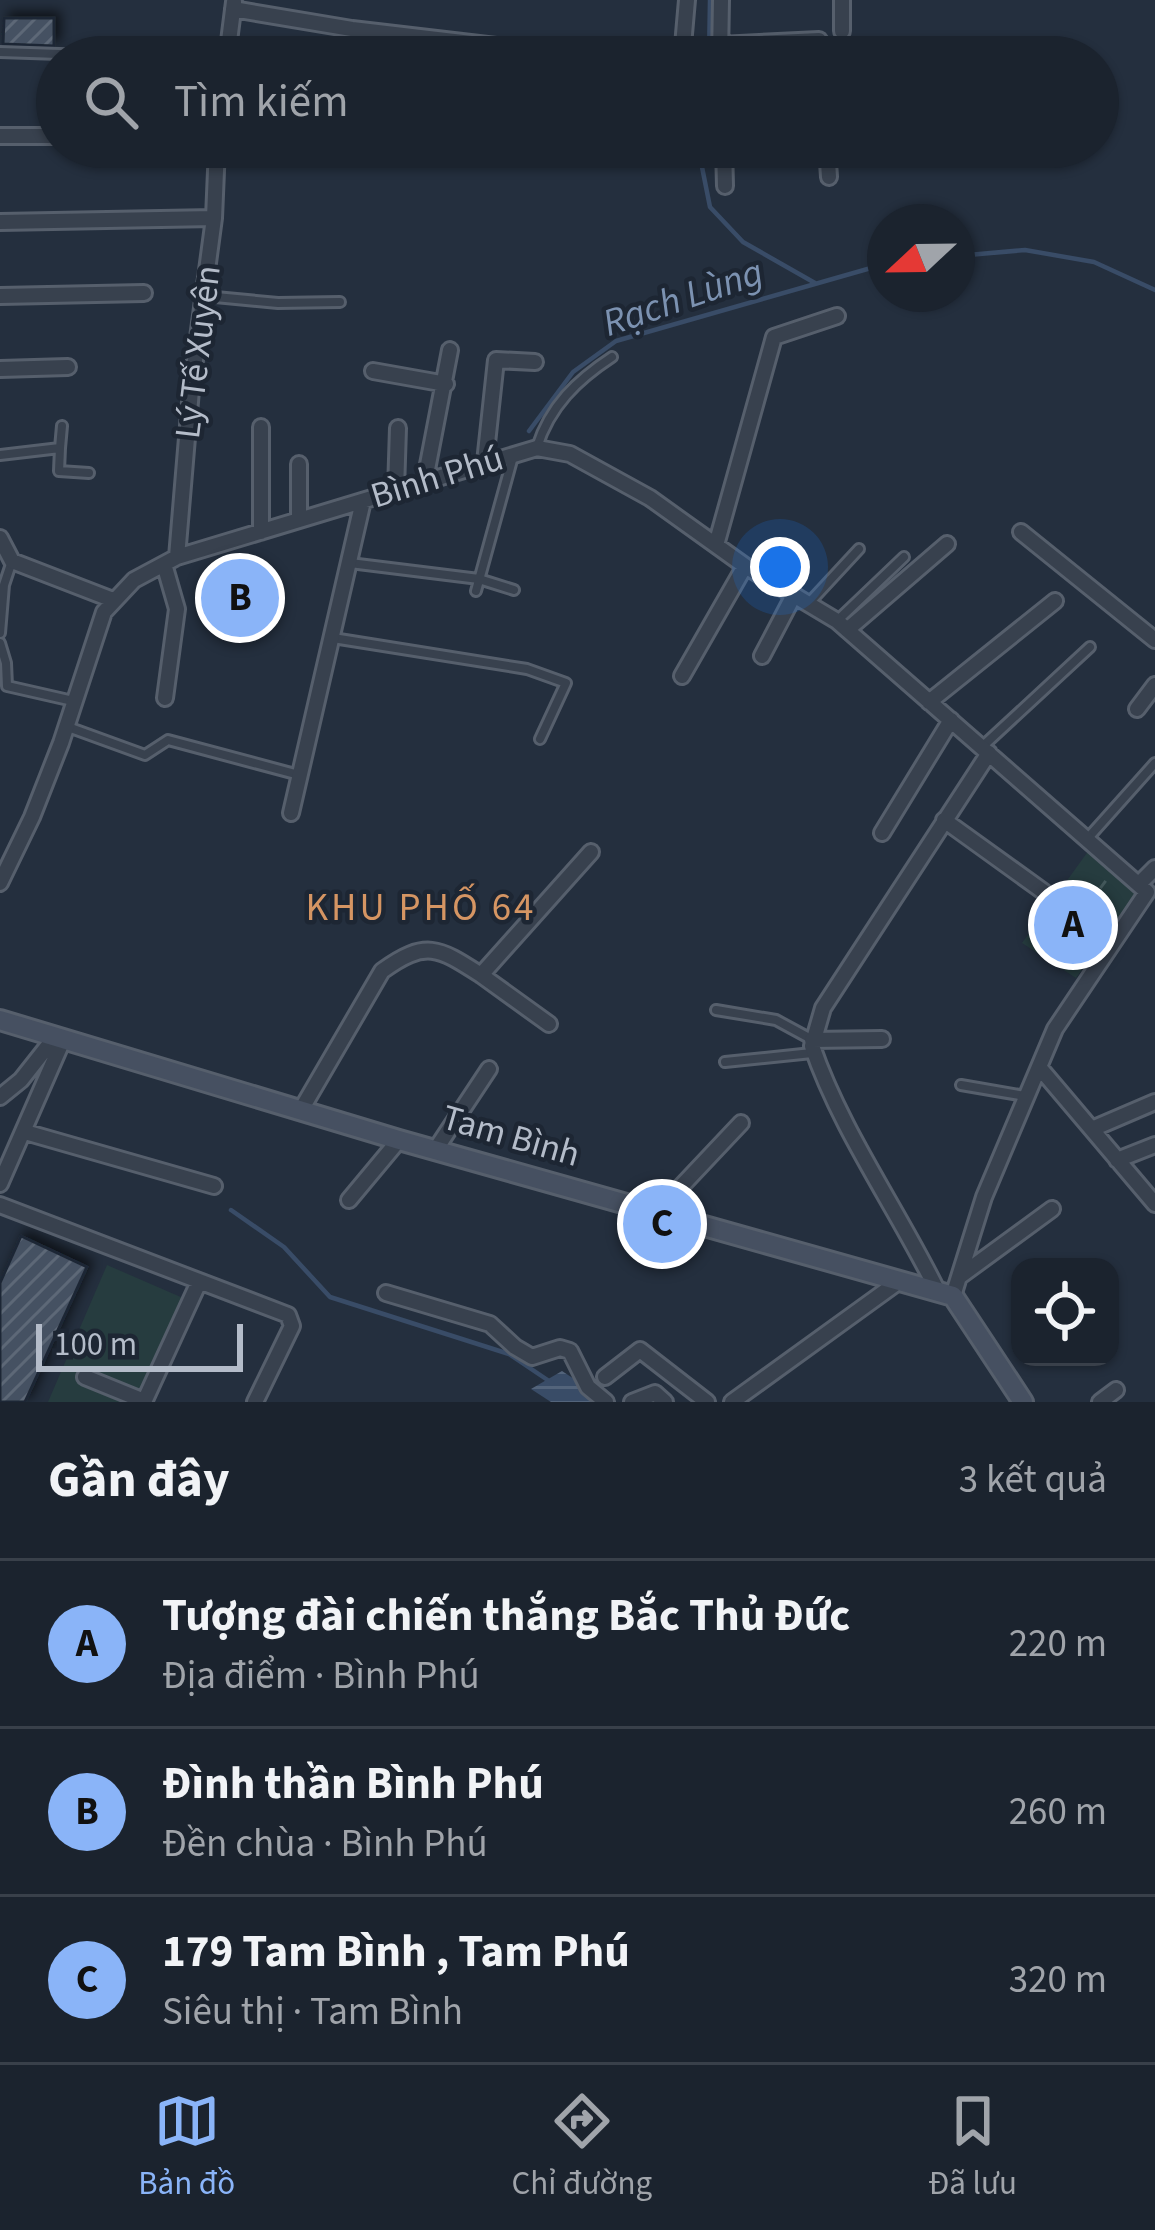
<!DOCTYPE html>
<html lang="vi">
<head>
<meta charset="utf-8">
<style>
	:root { --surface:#1b232e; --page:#242b36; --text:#f1f3f6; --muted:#a0a4aa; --line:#39404a; --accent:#8ab4f8 }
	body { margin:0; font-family:"Source Sans 3",sans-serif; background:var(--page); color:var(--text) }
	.controls { position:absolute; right:36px; bottom:36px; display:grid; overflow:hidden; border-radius:24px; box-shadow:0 3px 9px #0004 }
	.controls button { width:108px; height:108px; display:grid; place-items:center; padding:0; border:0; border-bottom:3px solid var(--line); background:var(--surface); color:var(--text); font:60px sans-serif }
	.compass { position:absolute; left:867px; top:204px; width:108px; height:108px; border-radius:50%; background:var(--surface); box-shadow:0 3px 9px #0004; rotate:248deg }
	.scale { position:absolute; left:36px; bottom:30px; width:207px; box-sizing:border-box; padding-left:12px; border:6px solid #b4bcc9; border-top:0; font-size:33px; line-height:42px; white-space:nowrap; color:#b4bcc9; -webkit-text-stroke:9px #1d2633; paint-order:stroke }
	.you { position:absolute; left:780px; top:567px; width:42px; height:42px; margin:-30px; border:9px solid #fff; border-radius:50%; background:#1a73e8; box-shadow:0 0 0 18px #1a73e833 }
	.badge { display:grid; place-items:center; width:78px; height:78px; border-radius:50%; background:var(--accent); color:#111; font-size:39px; font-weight:700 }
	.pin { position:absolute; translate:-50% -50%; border:6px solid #fff; box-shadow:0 3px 12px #0006 }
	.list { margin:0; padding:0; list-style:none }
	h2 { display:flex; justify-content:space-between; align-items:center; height:156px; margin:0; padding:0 48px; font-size:51px }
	h2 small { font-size:39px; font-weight:400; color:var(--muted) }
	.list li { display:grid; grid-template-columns:78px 1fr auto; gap:36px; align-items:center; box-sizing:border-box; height:168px; padding:0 48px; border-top:3px solid var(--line) }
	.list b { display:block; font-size:45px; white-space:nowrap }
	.list p { margin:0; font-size:39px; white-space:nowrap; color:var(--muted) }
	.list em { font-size:39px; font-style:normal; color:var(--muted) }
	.icon { flex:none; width:66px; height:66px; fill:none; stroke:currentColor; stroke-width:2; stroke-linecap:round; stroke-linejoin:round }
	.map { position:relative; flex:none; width:1155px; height:1402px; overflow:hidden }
	.search { position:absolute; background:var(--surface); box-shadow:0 3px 9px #0004; left:36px; right:36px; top:36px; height:132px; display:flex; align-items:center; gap:30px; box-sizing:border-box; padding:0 42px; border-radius:66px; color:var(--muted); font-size:45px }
	.sheet { height:660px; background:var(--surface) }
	nav { display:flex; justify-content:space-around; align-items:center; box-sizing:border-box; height:168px; border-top:3px solid var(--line); background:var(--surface); font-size:33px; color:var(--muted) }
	nav a { display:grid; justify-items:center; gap:6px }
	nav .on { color:var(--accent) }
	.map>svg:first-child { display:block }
</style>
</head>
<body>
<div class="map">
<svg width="1155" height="1402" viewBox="0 0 1155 1402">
	<defs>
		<pattern id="water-rules" width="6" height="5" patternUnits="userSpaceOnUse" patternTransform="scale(3)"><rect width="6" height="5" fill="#394c67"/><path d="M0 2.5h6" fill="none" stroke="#53647b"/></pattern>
		<pattern id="building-hatch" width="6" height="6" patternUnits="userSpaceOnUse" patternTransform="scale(3)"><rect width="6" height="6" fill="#455162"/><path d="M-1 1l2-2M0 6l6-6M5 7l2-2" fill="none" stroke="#5d6877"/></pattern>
		<filter id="shadow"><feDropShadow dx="5.5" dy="-5.5" stdDeviation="6" flood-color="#0009"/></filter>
	</defs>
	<rect width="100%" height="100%" fill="#242f3e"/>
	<path fill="#263c3f" d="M1089 850 1134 888 1136 894 1076 978 1022 943Z
		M107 1265 183 1298 138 1402H48Z"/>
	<path fill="url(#water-rules)" d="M562 1371 609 1402H551L531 1389Z"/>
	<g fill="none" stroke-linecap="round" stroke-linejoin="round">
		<path stroke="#394c67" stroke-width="4.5" d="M709 57 710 0
			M698 147 710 207 743 242 815 283
			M957 256 1025 250 1094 262 1155 290
			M529 431 573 372 616 341 885 264
			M231 1210 284 1247 330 1297 509 1354 552 1383"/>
	</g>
	<path fill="url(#building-hatch)" stroke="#1f2835" stroke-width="3" filter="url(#shadow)" d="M4 18H54V46L3 44Z
		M216 580 270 595 264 616 210 602Z
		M21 1236 87 1267 25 1402H0V1283Z"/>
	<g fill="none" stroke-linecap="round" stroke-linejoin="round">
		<g stroke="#565f6c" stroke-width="14">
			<path id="lane" d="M0 52 148 57
				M205 296 278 303 340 302
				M537 447C550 406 577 380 612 357
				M60 448 59 471 89 473
				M0 455 60 448 62 426
				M350 563 479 579 514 590
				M476 591 514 453
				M809 603 859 549
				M838 620 904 557
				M0 633 4 585 12 561
				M333 638 527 669 566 683 540 739
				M0 643 6 663 7 686 73 701
				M68 727 145 755 168 740 299 775
				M983 746 1090 647
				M1088 838 1155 763
				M716 1010 776 1020 811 1039
				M725 1062 812 1053
				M961 1085 1025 1096"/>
		</g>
		<g stroke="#565f6c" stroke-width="20">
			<path id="street" d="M842 0V31
				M233 9 352 29 574 55
				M720 45 819 40 820 57
				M227 57 234 2
				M682 57 687 0
				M720 57 721 0
				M0 136H57
				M724 147 725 186
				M827 147 829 177
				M0 222 214 218
				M0 296 144 293
				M0 369 68 367
				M373 371 446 384
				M485 462 496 360 535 362
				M425 480 450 350
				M396 490 398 428
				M299 518V464
				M261 532V427
				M1021 532 1155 640
				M0 538 12 561 113 600
				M716 545 774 337 837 316
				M177 557 191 390 214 218 217 147
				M164 564 177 609 165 698
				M847 630 947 544
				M762 656 794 595
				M682 676 745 566
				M929 702 1055 601
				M1137 709 1155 685
				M291 813 363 501
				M944 820 1044 892
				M882 833 951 720
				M0 883 32 817 61 743 104 612 134 580 177 557 537 448 570 454 650 498 745 566 837 621 1147 892
				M1139 884 1155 868
				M481 975 549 1024
				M812 1040 882 1039
				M1039 1067 1155 1204
				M0 1097 21 1080 55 1037
				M301 1110 382 971C426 939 439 948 481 975L591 852
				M1092 1129 1155 1102
				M25 1132 214 1186
				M436 1149 489 1069
				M1117 1160 1155 1145
				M0 1184 63 1040
				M349 1200 399 1140
				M0 1205 288 1315 292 1326 255 1402
				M658 1211 741 1123
				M959 1277 1052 1209
				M937 1290C898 1210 841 1131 812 1046L823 1008 989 753
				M386 1293 490 1324 515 1347 532 1357 560 1348 570 1351 588 1387 606 1402
				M953 1296 984 1197 1055 1029 1147 892
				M85 1377 144 1401
				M605 1377 640 1350 707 1402
				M144 1402 199 1282
				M632 1402 655 1393 665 1402
				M732 1402 898 1282
				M1100 1402 1116 1390"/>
		</g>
		<g stroke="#565f6c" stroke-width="24">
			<path id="secondary" d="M0 1020 399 1140 953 1296 1023 1402"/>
		</g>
		<path stroke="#44595c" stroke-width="3" stroke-dasharray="9 9" stroke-linecap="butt" d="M1079 917 1110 875"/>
		<use href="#lane" stroke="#38414e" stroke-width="8"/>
		<use href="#street" stroke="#38414e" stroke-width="14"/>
		<use href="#secondary" stroke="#465061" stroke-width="18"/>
	</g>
	<g text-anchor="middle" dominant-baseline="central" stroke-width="9" stroke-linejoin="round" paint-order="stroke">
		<g font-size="36" fill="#b4bcc9" stroke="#1d2633">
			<text transform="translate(198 352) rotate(-83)">Lý Tế Xuyên</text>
			<text transform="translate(437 477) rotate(-17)">Bình Phú</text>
			<text transform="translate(511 1136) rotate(16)">Tam Bình</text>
		</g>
		<g font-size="39" font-style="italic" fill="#7c92b1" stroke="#1d2633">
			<text transform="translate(683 298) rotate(-19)">Rạch Lùng</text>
		</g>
		<g font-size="39" letter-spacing="3" fill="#d59563" stroke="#1d2633">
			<text x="421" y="908">KHU PHỐ 64</text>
		</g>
	</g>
</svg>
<div class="controls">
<button><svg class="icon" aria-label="locate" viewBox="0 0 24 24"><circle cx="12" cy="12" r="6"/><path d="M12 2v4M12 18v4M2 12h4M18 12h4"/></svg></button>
</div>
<svg class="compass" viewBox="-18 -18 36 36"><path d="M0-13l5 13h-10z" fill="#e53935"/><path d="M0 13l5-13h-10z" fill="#a0a4aa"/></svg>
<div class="scale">100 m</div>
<div class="you"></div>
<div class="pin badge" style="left:1073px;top:925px">A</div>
<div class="pin badge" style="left:240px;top:598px">B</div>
<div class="pin badge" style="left:662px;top:1224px">C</div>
<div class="search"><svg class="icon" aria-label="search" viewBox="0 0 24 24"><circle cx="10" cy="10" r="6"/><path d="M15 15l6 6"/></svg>Tìm kiếm</div>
</div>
<section class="sheet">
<h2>Gần đây<small>3 kết quả</small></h2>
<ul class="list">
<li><span class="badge">A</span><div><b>Tượng đài chiến thắng Bắc Thủ Đức</b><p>Địa điểm · Bình Phú</p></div><em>220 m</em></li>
<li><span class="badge">B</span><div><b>Đình thần Bình Phú</b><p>Đền chùa · Bình Phú</p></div><em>260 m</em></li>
<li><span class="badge">C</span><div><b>179 Tam Bình , Tam Phú</b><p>Siêu thị · Tam Bình</p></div><em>320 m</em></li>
</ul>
</section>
<nav>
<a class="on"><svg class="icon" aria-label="map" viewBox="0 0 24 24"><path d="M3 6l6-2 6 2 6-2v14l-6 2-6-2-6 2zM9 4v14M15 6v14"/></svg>Bản đồ</a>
<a><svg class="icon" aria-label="directions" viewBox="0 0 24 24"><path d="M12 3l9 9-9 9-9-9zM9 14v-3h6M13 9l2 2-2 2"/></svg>Chỉ đường</a>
<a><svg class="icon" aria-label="saved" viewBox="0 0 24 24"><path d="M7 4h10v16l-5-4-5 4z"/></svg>Đã lưu</a>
</nav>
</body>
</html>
